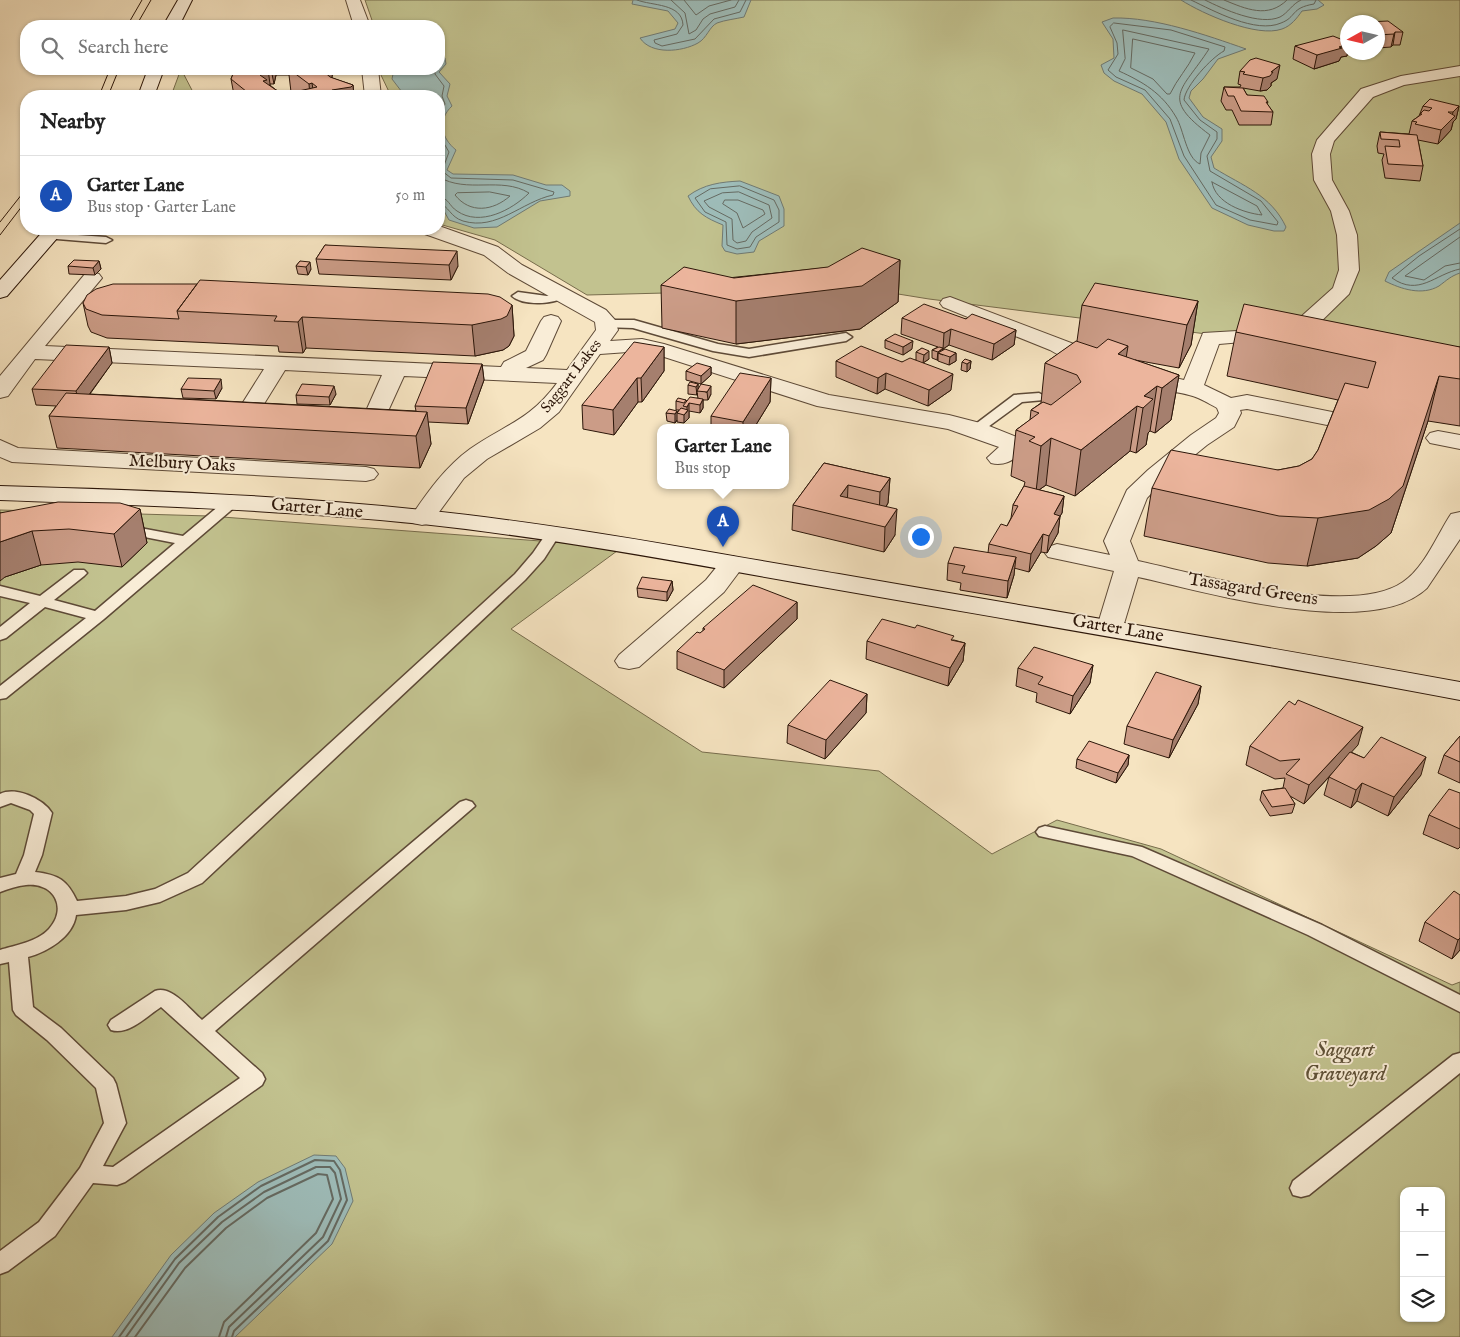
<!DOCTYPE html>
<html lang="en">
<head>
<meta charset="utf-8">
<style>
	:root { --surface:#fff; --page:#f2f2f2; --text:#222; --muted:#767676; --line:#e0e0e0; --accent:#111827 }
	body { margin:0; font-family:"IM FELL English",serif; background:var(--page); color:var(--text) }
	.controls { position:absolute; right:15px; bottom:15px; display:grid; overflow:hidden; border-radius:10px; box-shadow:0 1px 4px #0004 }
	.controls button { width:45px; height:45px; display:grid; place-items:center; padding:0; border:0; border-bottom:1px solid var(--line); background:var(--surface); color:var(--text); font:25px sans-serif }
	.compass { position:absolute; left:1340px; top:15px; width:45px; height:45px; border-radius:50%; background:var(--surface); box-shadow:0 1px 4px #0004; rotate:262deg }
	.you { position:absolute; left:920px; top:536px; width:18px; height:18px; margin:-12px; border:4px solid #fff; border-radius:50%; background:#1a73e8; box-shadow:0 0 0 8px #1a73e833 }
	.badge { display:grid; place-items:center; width:32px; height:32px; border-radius:50%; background:var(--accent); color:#fff; font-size:16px; font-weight:700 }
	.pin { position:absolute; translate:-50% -41px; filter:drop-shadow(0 1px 2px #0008) }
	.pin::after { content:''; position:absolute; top:26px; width:18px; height:15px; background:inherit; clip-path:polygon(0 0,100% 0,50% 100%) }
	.popup { position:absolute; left:657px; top:424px; width:132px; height:65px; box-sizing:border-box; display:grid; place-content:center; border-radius:10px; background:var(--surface); filter:drop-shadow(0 1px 4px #0005); font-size:16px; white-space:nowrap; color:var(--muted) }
	.popup b { font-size:19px; color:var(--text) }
	.popup::after { content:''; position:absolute; left:50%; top:100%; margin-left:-10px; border:10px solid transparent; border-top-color:var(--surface) }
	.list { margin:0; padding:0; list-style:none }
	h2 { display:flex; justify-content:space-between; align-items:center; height:65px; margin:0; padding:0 20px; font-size:21px }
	h2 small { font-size:16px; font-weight:400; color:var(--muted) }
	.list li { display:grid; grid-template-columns:32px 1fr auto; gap:15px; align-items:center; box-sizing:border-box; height:80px; padding:0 20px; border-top:1px solid var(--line) }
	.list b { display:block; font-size:19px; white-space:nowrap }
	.list p { margin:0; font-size:16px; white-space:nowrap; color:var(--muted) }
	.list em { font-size:16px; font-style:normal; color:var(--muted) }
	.icon { flex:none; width:28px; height:28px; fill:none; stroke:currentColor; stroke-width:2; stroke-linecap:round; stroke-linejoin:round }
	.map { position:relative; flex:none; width:1460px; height:1337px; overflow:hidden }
	.search { position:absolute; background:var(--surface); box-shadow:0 1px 4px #0004; left:20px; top:20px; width:425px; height:55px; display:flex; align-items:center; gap:12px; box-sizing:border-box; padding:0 18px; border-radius:20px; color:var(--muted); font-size:19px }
	.panel { position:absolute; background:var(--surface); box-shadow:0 1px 4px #0004; left:20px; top:90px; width:425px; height:145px; border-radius:20px }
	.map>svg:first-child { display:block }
</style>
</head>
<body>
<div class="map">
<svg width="1460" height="1337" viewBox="0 0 1460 1337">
	<rect width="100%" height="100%" fill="#f6e4c1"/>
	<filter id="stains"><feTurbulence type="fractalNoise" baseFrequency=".004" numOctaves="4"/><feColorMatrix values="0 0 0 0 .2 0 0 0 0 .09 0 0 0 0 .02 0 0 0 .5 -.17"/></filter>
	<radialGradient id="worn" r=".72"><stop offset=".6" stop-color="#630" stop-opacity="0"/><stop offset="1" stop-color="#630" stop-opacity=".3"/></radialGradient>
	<path fill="#c2c28f" stroke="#776c4c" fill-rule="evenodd" d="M365 0H1460V366L929 299 861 288 587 295 495 240 439 224V96H391L380 73 382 69H439V26H374ZM1348 22H1378V52H1348Z
		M181 69 194 94V96H171Z
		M0 510 209 516 580 544 617 551 511 629 702 752 879 771 992 854 1057 820 1161 849 1452 985 1460 982V1337H0ZM1404 1191H1441V1318H1404Z"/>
	<path fill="#9ebdba" stroke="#707a73" d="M633 0H751L744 17C735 19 725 20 717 23 709 27 707 38 698 43 682 52 651 55 640 38L675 29 678 23 668 11 632 4Z
		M1181 0H1318L1324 5 1317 9 1302 11C1297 18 1291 26 1282 29 1257 38 1203 14 1181 0Z
		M1113 18C1155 17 1206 35 1246 49L1218 59 1203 79 1191 91 1189 98 1203 117 1222 129V141L1211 157 1214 168C1243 186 1271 195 1286 227L1284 231H1274L1248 225 1212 208 1179 159 1166 122 1142 94 1114 81 1104 73 1101 65 1114 58 1113 39 1102 22Z
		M439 56 445 58 446 64 439 72 450 84 447 96 452 106C437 120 441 138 456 150L447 170 453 174 513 175 546 185H562L570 191V196L540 201 497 227 474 228 449 220 439 202V96H405L392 79 394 69H439Z
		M740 181 779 196 784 209V226L759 241 754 252 737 254 725 251 722 246 723 225C706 218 696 213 688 196 704 184 721 182 740 181Z
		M1460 223V273C1451 276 1447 280 1439 286 1422 296 1401 289 1385 281L1389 272Z
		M314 1155 336 1156 345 1168 353 1201 332 1244 235 1337H112L171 1255 214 1213 258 1182Z"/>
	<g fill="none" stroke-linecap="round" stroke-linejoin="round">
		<path stroke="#656a62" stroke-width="1" d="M637 0C652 6 682 3 683 25L677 34 654 40 655 43 662 46 695 39 714 19 740 12 746 0
			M671 0 685 13 689 34 696 30 703 19 710 14 735 7 739 0
			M684 0 696 15 709 6 731 0
			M1191 0C1214 11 1256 34 1281 23 1297 17 1290 8 1314 4L1316 0
			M1205 0C1223 9 1260 26 1280 17 1288 13 1292 4 1301 0
			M1224 0C1246 9 1268 19 1287 0
			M1114 23 1171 30 1225 47 1224 51C1212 57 1185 86 1184 100L1200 120 1217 132V139L1207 156 1210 171 1261 201 1278 222 1277 225 1250 220 1216 205 1184 156 1170 119 1145 90 1116 77 1108 70 1118 54 1117 43 1110 27Z
			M1123 30 1209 49C1182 91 1159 97 1210 135L1201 153 1200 164C1186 158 1184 130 1176 117 1162 93 1143 82 1119 71L1125 59Z
			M1133 39 1195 53C1188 68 1177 79 1170 94H1167L1153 79 1131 68Z
			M435 69V74L444 86 442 96 445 104 439 115
			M439 135 449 152 442 171 451 178 513 180 554 192 553 195C521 202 497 231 463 221 450 217 449 206 439 203
			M439 177C467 194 501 176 529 193 512 210 480 227 457 211 449 206 449 198 439 197
			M1212 182 1257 206 1262 215C1244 213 1215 203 1212 182Z
			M740 186 774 200 779 210V222L756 237 750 247 737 249 727 245 726 222 705 212 695 198 710 189Z
			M490 192 510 196C493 211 470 214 455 195L457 193Z
			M739 192 769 205 772 218 752 232 746 241 737 243 733 240 732 219 709 207 704 201 722 193Z
			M725 200H738L763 210 765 214 743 228 737 213 723 204Z
			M1460 229 1419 256 1392 278C1419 297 1435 274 1460 269
			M1460 237 1405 276 1424 280 1445 266 1460 263"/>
		<path stroke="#656a62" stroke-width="2" d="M119 1337 175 1259 218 1217 261 1186 315 1160 334 1161 340 1170 347 1200 328 1241 234 1331 232 1337
			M126 1337 179 1263 222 1222 264 1192 316 1167H330L335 1173 341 1199 323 1237 229 1327 226 1337
			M135 1337 185 1268 226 1228 267 1198 318 1174 327 1175 333 1199 316 1233 224 1322 219 1337"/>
		<g stroke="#5e4a37" stroke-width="3">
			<path id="lane" d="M49 233 106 237 112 240 106 243 45 238V234Z
				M561 291 565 292 567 295C557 305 522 306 512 296L518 292 547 296Z
				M606 320H634L718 344 749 349 846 333 852 337 846 341 749 357 713 351 633 328 602 327 600 324Z
				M1039 393 1046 397 1044 400 1022 402 981 432H971L969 429 1014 395Z
				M231 499 238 503 236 506 104 619 6 698 0 699V686L86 618 45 607 6 638 0 640V627L30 603 0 596V586L40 596 74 570H84L87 573 84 576 54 600 95 611 175 543 119 532 117 529 119 526 124 525 183 536 226 500Z
				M553 530 560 534 544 559 525 580 202 883 160 902 126 910 76 915C73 937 47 952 28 957L33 1007 61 1028 113 1078 116 1084 126 1123 103 1166 113 1167 240 1078 161 1007C147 1016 128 1036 111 1030L108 1025 111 1020 155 991C172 985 189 1009 202 1020L460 802 466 800 472 802 475 806 215 1031 262 1073 265 1079 262 1085 125 1182 117 1185 93 1183 55 1236 8 1271 0 1274V1251L39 1222 80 1168 104 1123 96 1088 47 1040 16 1015 13 1010 9 962 0 964V950C16 945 37 942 49 929 68 908 54 882 26 885 17 886 8 889 0 892V878L16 874 24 855 34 814 30 810 11 803 0 807V794C16 786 43 799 52 813L42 855 35 872C59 875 67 880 77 901L126 896 155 889 188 873 515 574 533 553 548 531Z
				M1045 826 1142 847 1322 925 1460 995V1012L1308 935 1132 856 1039 836 1036 832 1039 828Z
				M1460 1053V1073L1309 1195 1301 1197 1293 1195 1290 1188 1293 1181 1453 1055Z"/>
		</g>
		<g stroke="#5e4a37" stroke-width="2">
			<path id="street" d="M346 0H360L370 26H354Z
				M1460 66V76L1404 85 1373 97 1334 141 1330 154 1332 180 1349 211 1357 235 1359 270 1349 294 1301 341 1293 342 1285 341 1282 336 1285 331 1333 288 1339 270 1337 235 1331 211 1314 180 1312 154 1317 140 1361 89 1401 76Z
				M362 69H378L381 96H365Z
				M439 226 498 247 522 265 606 310 615 320 618 330 610 341 642 339 664 344 829 395 949 415 984 424 1024 440 1028 445C1019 457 1006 467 991 463L987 458 999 447 948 429 817 406 658 355 642 351 600 354 559 412 540 428 487 459 464 478 431 523 422 525 413 523 410 518C427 493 445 467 470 449 506 424 529 421 557 383L404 376 384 420 381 425 373 427 365 425 362 420 382 375 285 370 254 420 246 422 238 420 235 415 264 369 35 359 8 396 0 398V376L85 274 92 272 99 274 102 278 45 346 501 367 504 362 526 351 541 321 544 317 551 315 558 317 561 321 546 355 543 360 526 368 567 370 596 330 595 322 508 273 484 255 422 233 419 229H439Z
				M950 297 1108 357 1111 362 1108 367C1090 371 1065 359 1050 350L943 307 940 303 943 299Z
				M1272 329 1279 331 1283 335 1279 339 1219 344 1204 385 1231 398 1247 395 1352 416 1360 418 1363 423 1360 428 1352 430 1247 409 1240 410 1241 413 1234 427 1207 445 1164 480 1147 498 1130 541 1138 561C1199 574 1351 619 1403 582 1425 567 1437 535 1451 514L1460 512V539L1427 588C1371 641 1207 592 1138 577L1123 627 1119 633 1110 635 1101 633 1097 627 1114 571 1048 557 1044 552 1048 547 1057 544 1110 555 1104 541 1127 490 1148 470 1191 435 1216 418 1219 413 1217 408C1208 403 1199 397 1189 395 1173 390 1138 390 1129 377L1132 372 1140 370 1184 380 1203 333Z
				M1438 431 1460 435V449L1430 443 1426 438 1430 433Z
				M0 440 18 448 366 467 374 469 378 474 374 479 366 481 12 462 0 457Z
				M732 556 741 559 745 564 724 592 639 667 629 669 619 667 615 661 619 655 706 580 723 559Z"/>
		</g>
		<g stroke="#2c1609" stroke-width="2">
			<path id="secondary" d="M178 0H192L179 26H163Z
				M148 69H164L154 96H138Z
				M45 229H65L7 296 0 298V280Z
				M0 486C141 490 282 495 422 510 562 524 700 551 839 574 1046 610 1253 644 1460 682V700C1254 661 1046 626 839 590 701 566 562 539 422 524 282 510 141 505 0 500Z"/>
		</g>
		<use href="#lane" fill="#f9edd7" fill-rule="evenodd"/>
		<use href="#street" fill="#f9edd7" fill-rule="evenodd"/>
		<use href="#secondary" fill="#f9edd7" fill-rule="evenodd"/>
		<path stroke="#2c1609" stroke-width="1" d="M127 26 142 0
			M136 26 151 0
			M99 96 110 69
			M108 96 119 69
			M0 222 26 189
			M0 235 26 201"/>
	</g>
	<path fill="#cb9c87" stroke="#2c1609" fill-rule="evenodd" d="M1378 22 1403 32 1400 45H1393L1391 47 1378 48Z
		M1348 42 1347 56 1341 57 1339 61 1314 69 1293 59 1295 46Z
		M235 69H335L332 76V78L353 85 354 96H221L234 95 231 79ZM276 75H289L291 92 285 94 276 90 270 85V84H274Z
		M1240 71 1277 79 1271 83V86L1267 90 1260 91 1243 88 1247 95 1268 102 1267 104 1273 112 1271 125H1239L1232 110H1226L1221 101 1224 87H1240L1241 85 1238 84Z
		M1423 106H1459L1456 119 1453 122 1451 130 1438 144 1418 140 1423 166 1420 181 1385 178 1382 160 1384 154 1378 153 1377 146 1380 132 1409 134 1412 121 1419 116Z
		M278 229H354L353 231Z
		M325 245 458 266 451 280 319 274 316 259Z
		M900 260 898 302 860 329 736 344 662 328 661 285Z
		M99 261 101 269 95 275 69 274 68 266Z
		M300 261 311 269 308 275 298 274 296 266Z
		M1198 301 1191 345 1179 368 1135 360 1179 375 1171 420 1155 433 1150 431 1148 433 1146 445 1136 453 1130 451 1075 496 1046 485 1039 490 1064 496 1062 513 1060 516 1058 533 1047 553 1041 552 1029 572 1014 568V575L1007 598 960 590 961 583 947 580 948 563 988 553 989 544 1007 526 1011 518 1013 505 1024 486 1025 482 1011 476 1016 430 1030 420 1031 410 1041 403 1045 363 1077 341 1082 305Z
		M83 303 512 305 514 336 509 346 503 350 475 356 306 348 303 353 279 352 278 346 107 338 91 332 88 326Z
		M902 318 966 319 1016 330 1014 345 992 360 949 345 943 349V350L956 353V361L949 365 938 361V360H937L932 358V350L938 347 901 334Z
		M1236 332 1460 347V426L1428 421 1391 533 1376 546 1358 558 1307 566 1268 563 1144 536 1152 488 1278 470 1299 466 1312 459 1318 450 1338 400 1227 376Z
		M885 340 912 349 903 355 885 348Z
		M109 347 112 363 90 394 416 411 415 406 482 364 484 380 468 424 428 422 431 444 420 468 57 448 49 416 56 406 36 405 32 389Z
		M664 347V371L642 402H638L614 435 583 429 582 405Z
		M922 348 929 359 923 363 951 390 928 406 885 389 877 394 836 377V361L902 362 916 360V352Z
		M971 361 970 369 967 372 961 370 962 362Z
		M711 367V375L701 384 686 380V371Z
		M771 378 770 402 754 428H711V416Z
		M698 384V389L711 394 708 400H703V408L700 413 689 411V418L684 423 677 422V420L675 423 667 421 666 413H677L679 410H676V401L686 400V401L698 398 697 393V395L688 394V385Z
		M222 388 216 399 183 398 181 389Z
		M336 394 330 405 297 404 296 395Z
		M824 463 890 478 888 503 886 507 895 535 884 552 792 530 793 505Z
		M140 509 147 543 122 567 78 562 41 565 5 577 0 513Z
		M672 581 673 590 667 601 638 597 637 588Z
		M797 602V619L724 688 677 669V651L703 631V628Z
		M954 640 965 643 963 661 948 686 866 659 867 641Z
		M1093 665 1090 683 1070 714 1036 702 1037 693 1016 686 1018 668Z
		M1201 686 1198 704 1169 758 1124 744 1127 726Z
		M867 694 866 713 825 759 787 743 788 725Z
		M1460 736V783L1438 773 1444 755Z
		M1358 745 1351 752 1364 758 1421 775 1388 816 1357 801 1351 808 1324 795 1329 777 1330 776 1304 804 1290 796 1295 804 1292 813 1270 816 1260 800 1262 791 1283 788 1285 778 1275 779 1246 765 1250 746Z
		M1129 755 1128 765 1116 783 1076 768 1077 759Z
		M1460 793V847L1458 849 1423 834 1429 815Z
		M1460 895V950L1452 959 1419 941 1425 922Z"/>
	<path fill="#a57f6e" stroke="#2c1609" d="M1395 32 1393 45 1391 47 1394 34Z
		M1348 43 1347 56 1341 57 1339 61 1314 69 1317 55 1341 45Z
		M1280 65 1277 79 1271 83V86L1267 90 1260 91 1263 78Z
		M263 69H268L270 84 268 89 260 75Z
		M271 69H275L276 75 274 84Z
		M327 69H335L332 76V81L330 89Z
		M312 83 314 96H310L309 84Z
		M353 85 354 96H324L332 90Z
		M1459 106 1456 119 1453 122 1451 130 1438 144 1441 130 1451 120 1453 112Z
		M457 251 458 266 451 280 449 265Z
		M900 260 898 302 860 329 736 344V301Z
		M99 261 101 269 95 275 93 268Z
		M310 262 311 269 308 275 306 267Z
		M1198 301 1191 345 1179 368 1187 325Z
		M512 305 514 336 509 346 503 350 475 356 472 325Z
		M302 317 306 348 303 353 298 322Z
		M951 329 949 345 943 349V355L938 353V360H937L938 352 943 349 944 333Z
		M1016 330 1014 345 992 360 994 344Z
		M913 341 912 349 903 355V347Z
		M1128 346 1121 390 1118 354Z
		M109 347 112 363 80 407 76 391Z
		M664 347V371L642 402 641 378Z
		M929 351V359L923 363 924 355Z
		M956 353V361L949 365 950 357Z
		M971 361 970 369 967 372V364Z
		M482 364 484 380 468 424 466 408Z
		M711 367V375L701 384V376Z
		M886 373 885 389 877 394 878 378Z
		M953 374 951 390 928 406 929 390Z
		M1179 375 1171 420 1155 433 1162 388Z
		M1439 376 1428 421 1391 533 1376 546 1358 558 1307 566 1318 518Z
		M637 378 638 402 614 435 613 410Z
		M771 378 770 402 754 428H743V422Z
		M221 379 222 388 216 399 214 391Z
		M698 384V391H697V395L696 387Z
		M334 386 336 394 330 405 329 397Z
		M711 386V394L708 400 707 392Z
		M1157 386 1150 431 1148 433 1146 445 1136 453 1143 408 1144 396Z
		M703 399V408L700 413V405Z
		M689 403V418L684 423V415L687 412V407Z
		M1137 406 1130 451 1075 496 1081 450Z
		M677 411V420L675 423V414Z
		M427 412 431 444 420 468 416 436Z
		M1051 438 1046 485 1036 492 1041 446Z
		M890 478 888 503 879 518 880 492Z
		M848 485 847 510 840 496Z
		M1064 496 1062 513 1055 524 1060 516 1058 533 1047 553 1049 536 1054 514Z
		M140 509 147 543 122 567 114 534Z
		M897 509 895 535 884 552 885 527Z
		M32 531 41 565 5 577 0 581V542Z
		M1043 534 1041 552 1029 572 1031 554Z
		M1016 557 1014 575 1007 598 1008 581Z
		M672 581 673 590 667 601V592Z
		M797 602V619L724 688V670Z
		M965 643 963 661 948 686 950 668Z
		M1093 665 1090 683 1070 714 1073 696Z
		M1201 686 1198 704 1169 758 1173 740Z
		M867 694 866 713 825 759 826 740Z
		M1363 727 1358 745 1304 804 1309 785Z
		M1129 755 1128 765 1116 783 1118 773Z
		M1426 757 1421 775 1388 816 1394 797Z
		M1362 783 1357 801 1351 808 1356 790Z
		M1460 938V950L1452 959 1458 940Z"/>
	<path fill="#ecb59d" stroke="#2c1609" d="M1388 21 1403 32H1395L1394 34 1378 35V22H1367Z
		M1333 36 1348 42V43L1341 45 1343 46 1339 47 1342 48 1317 55 1295 46Z
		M1256 58 1280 65 1271 72H1273L1270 76 1263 78 1243 74 1245 72 1240 71 1250 60Z
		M235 69H263L260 75 267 80 263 81 276 90 285 94 317 87 312 83 309 84 289 69H321L330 77 353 85 351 87 332 90 336 93 324 96H252L231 79Z
		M1224 87 1243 88 1247 95 1264 96 1268 102H1266L1273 112 1241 111 1234 96H1228Z
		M222 95 244 96H221Z
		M1430 99 1459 106 1453 112H1448L1455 116 1441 130 1415 124 1417 122 1412 121 1422 114H1420L1424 110 1429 111 1432 108 1423 106Z
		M1380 132 1417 135 1423 166 1388 164 1385 146 1400 147 1399 140 1381 139Z
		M325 245 457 251 449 265 316 259Z
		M862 248 900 260 862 286 736 301 661 285 684 267 734 278 828 267Z
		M74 260 99 261 93 268 68 266Z
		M300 261 310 262 306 267 296 266Z
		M200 280 488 294 500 297 512 305 507 316 501 319 472 325 302 317 298 322 274 321 277 316 177 311Z
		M1095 283 1198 301 1187 325 1082 305Z
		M113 284H197L177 311 179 319 102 315 86 309 83 303 87 295 96 289Z
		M924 304 966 319 972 314 1016 330 994 344 951 329 944 333 902 318Z
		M1244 304 1460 347V379L1439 376 1403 486 1389 499 1369 510 1318 518 1279 516 1152 488 1171 450 1278 470 1299 466 1312 459 1318 450 1345 383 1368 388 1376 362 1236 332Z
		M895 334 913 341 903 347 885 340Z
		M1108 339 1128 346 1118 354 1179 375 1162 388 1157 386 1144 396 1153 399 1143 408 1137 406 1081 450 1051 438 1041 446 1029 441 1035 437 1016 430 1039 413 1031 410 1043 402 1051 405 1081 382 1077 375 1045 363 1076 341 1097 348Z
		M634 342 664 347 641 378H637L613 410 582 405Z
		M66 345 109 347 76 391 32 389Z
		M861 346 902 362 910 358 953 374 929 390 886 373 878 378 836 361Z
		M939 347 943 348 938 352 932 350Z
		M922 348 929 351 924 355 916 352Z
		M945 349 956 353 950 357 938 353Z
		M965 359 971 361 967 364 962 362Z
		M433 362 482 364 466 408 415 406Z
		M697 363 711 367 701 376 686 371Z
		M740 373 771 378 743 422 711 416Z
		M188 378 221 379 214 391 181 389Z
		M690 382 698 384 696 387 688 385Z
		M302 384 334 386 329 397 296 395Z
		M701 384 711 386 707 392 697 391Z
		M66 393 427 412 416 436 49 416Z
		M690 397 703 399 700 405 689 403 687 407 683 406Z
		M678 398 686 400 684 403 676 401Z
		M681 408 688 410 684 415 677 413Z
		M669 409 677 411 675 414 666 413Z
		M824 463 890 478 880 492 848 485 840 496 897 509 885 527 793 505Z
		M1024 486 1064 496 1054 514 1060 516 1049 536 1043 534 1031 554 989 544 1001 524 1007 526 1018 506 1013 505Z
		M58 502 120 503 140 509 114 534 69 529 32 531 0 542V513Z
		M954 547 1016 557 1008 581 962 573 965 566 948 563Z
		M642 577 672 581 667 592 637 588Z
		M753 585 797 602 724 670 677 651 697 632 700 633 705 629 703 628Z
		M882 619 915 628 917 625 954 636 951 640 965 643 950 668 867 641Z
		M1034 647 1093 665 1073 696 1038 684 1043 677 1018 668Z
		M1156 672 1201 686 1173 740 1127 726Z
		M830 680 867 694 826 740 788 725Z
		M1298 700 1363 727 1309 785 1286 774 1300 759 1280 761 1250 746 1289 701 1295 705Z
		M1460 736V762L1444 755Z
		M1381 737 1426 757 1394 797 1362 783 1356 790 1329 777 1350 752 1364 758Z
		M1089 741 1129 755 1118 773 1077 759Z
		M1285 788 1295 804 1272 807 1262 791Z
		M1449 789 1460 793V829L1429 815Z
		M1454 891 1460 895V938L1458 940 1425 922Z"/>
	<g text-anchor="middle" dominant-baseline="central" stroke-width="4" stroke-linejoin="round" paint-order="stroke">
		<g font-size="15" fill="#2c1609" stroke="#f9edd7">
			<text transform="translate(571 376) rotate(-52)">Saggart Lakes</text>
		</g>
		<g font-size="18" fill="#2c1609" stroke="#f9edd7">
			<text transform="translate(182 464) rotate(3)">Melbury Oaks</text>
			<text transform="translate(317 509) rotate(5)">Garter Lane</text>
			<text transform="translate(1253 590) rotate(9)">Tassagard Greens</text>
			<text transform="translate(1118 629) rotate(10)">Garter Lane</text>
		</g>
		<g font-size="21" font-style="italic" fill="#605238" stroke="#f9edd7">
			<text x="1345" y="1050">Saggart<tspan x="1345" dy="24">Graveyard</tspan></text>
		</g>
	</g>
	<rect width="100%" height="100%" filter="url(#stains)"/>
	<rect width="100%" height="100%" fill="url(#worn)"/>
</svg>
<div class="controls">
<button>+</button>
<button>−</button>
<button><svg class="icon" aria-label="layers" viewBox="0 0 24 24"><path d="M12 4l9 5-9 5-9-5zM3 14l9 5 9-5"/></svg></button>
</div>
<svg class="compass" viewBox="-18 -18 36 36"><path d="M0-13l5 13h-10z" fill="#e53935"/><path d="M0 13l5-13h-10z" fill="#767676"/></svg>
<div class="you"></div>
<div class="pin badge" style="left:723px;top:547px;background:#1a4fb4">A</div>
<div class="popup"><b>Garter Lane</b>Bus stop</div>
<div class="search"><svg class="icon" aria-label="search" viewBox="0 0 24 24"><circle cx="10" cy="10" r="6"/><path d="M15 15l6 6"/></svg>Search here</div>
<section class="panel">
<h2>Nearby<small></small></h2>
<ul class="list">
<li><span class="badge" style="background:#1a4fb4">A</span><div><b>Garter Lane</b><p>Bus stop · Garter Lane</p></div><em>50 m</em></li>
</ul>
</section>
</div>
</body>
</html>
